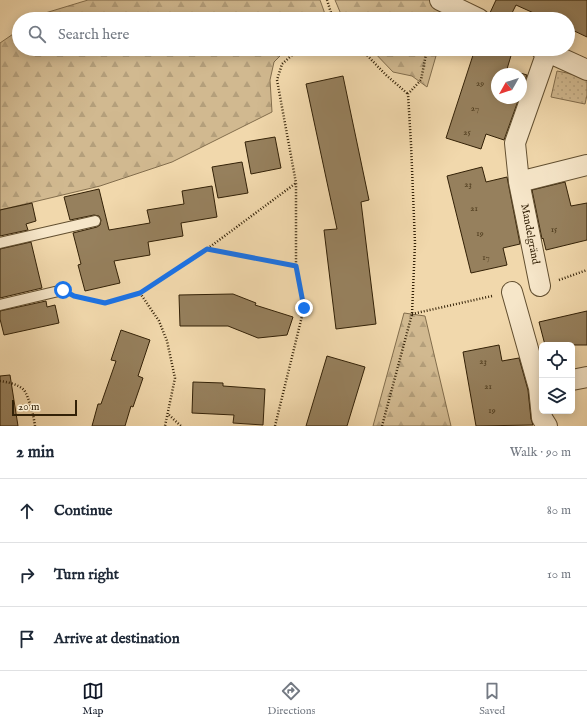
<!DOCTYPE html>
<html lang="en">
<head>
<meta charset="utf-8">
<style>
	:root { --surface:#fff; --page:#f2f2f3; --text:#1f2937; --muted:#747a83; --line:#e0e1e3; --accent:#111827 }
	body { margin:0; font-family:"IM FELL English",serif; background:var(--page); color:var(--text) }
	.controls { position:absolute; right:12px; bottom:12px; display:grid; overflow:hidden; border-radius:6px; box-shadow:0 2px 10px #0003 }
	.controls button { width:36px; height:36px; display:grid; place-items:center; padding:0; border:0; border-bottom:1px solid var(--line); background:var(--surface); color:var(--text); font:20px sans-serif }
	.compass { position:absolute; left:491px; top:68px; width:36px; height:36px; border-radius:50%; background:var(--surface); box-shadow:0 2px 10px #0003; rotate:231deg }
	.scale { position:absolute; left:12px; bottom:10px; width:65px; box-sizing:border-box; padding-left:4px; border:2px solid #332107; border-top:0; font-size:11px; line-height:14px; white-space:nowrap; color:#332107; -webkit-text-stroke:3px #f6e6c9; paint-order:stroke }
	.stop { position:absolute; width:12px; height:12px; margin:-9px; border:3px solid #1a73e8; border-radius:50%; background:#fff }
	.stop.end { background:#1a73e8; border-color:#fff; box-shadow:0 1px 4px #0008 }
	.list { margin:0; padding:0; list-style:none }
	h2 { display:flex; justify-content:space-between; align-items:center; height:52px; margin:0; padding:0 16px; font-size:17px }
	h2 small { font-size:13px; font-weight:400; color:var(--muted) }
	.list li { display:grid; grid-template-columns:26px 1fr auto; gap:12px; align-items:center; box-sizing:border-box; height:64px; padding:0 16px; border-top:1px solid var(--line) }
	.list b { display:block; font-size:15px; white-space:nowrap }
	.list em { font-size:13px; font-style:normal; color:var(--muted) }
	.icon { flex:none; width:22px; height:22px; fill:none; stroke:currentColor; stroke-width:2; stroke-linecap:round; stroke-linejoin:round }
	.map { position:relative; flex:none; width:587px; height:426px; overflow:hidden }
	.search { position:absolute; background:var(--surface); box-shadow:0 2px 10px #0003; left:12px; right:12px; top:12px; height:44px; display:flex; align-items:center; gap:10px; box-sizing:border-box; padding:0 14px; border-radius:22px; color:var(--muted); font-size:15px }
	.sheet { height:244px; background:var(--surface) }
	nav { display:flex; justify-content:space-around; align-items:center; box-sizing:border-box; height:56px; border-top:1px solid var(--line); background:var(--surface); font-size:11px; color:var(--muted) }
	nav a { display:grid; justify-items:center; gap:2px }
	nav .on { color:var(--accent) }
	.map>svg:first-child { display:block }
</style>
</head>
<body>
<div class="map">
<svg width="587" height="426" viewBox="0 0 587 426">
	<defs>
		<pattern id="forest-firs" width="22" height="20" patternUnits="userSpaceOnUse"><rect width="22" height="20" fill="#d1b990"/><path d="M5 1l3.5 6h-7zM16 11l3.5 6h-7z" fill="#b49f7b"/></pattern>
		<pattern id="park-dots" width="8" height="8" patternUnits="userSpaceOnUse"><rect width="8" height="8" fill="#d1b990"/><path d="M2 2h.1M6 6h.1" fill="none" stroke="#b49f7b" stroke-width="1.8" stroke-linecap="round"/></pattern>
	</defs>
	<rect width="100%" height="100%" fill="#f1d8ac"/>
	<filter id="stains"><feTurbulence type="fractalNoise" baseFrequency=".005" numOctaves="4"/><feColorMatrix values="0 0 0 0 .2 0 0 0 0 .09 0 0 0 0 .02 0 0 0 .5 -.17"/></filter>
	<radialGradient id="worn" r=".72"><stop offset=".6" stop-color="#630" stop-opacity="0"/><stop offset="1" stop-color="#630" stop-opacity=".3"/></radialGradient>
	<path fill="url(#forest-firs)" stroke="#826d4c" d="M88 0H320L325 14 319 19H35L42 14Z
		M335 0H453L447 19H343Z
		M19 30V49H287L274 62 270 80 272 112 172 162 100 186 0 210V43Z
		M371 49H438L427 87 412 76 393 72Z
		M404 313 425 316 451 426H373Z"/>
	<path fill="url(#park-dots)" stroke="#826d4c" d="M557 71 587 77V95L585 104 551 97Z"/>
	<path fill="#96805d" stroke="#332107" d="M496 0H587V37L568 28V19H547L516 5 509 19H497L489 15Z
		M475 49H513L507 69 527 75 521 91V74H497V98H519L504 140 486 134 481 149 446 138Z
		M343 76 369 200 361 202 376 324 336 329 324 230 337 229 306 84Z
		M275 137 281 168 251 174 245 142Z
		M242 162 248 193 218 198 212 167Z
		M482 167 486 182 507 177 520 244 503 248 507 265 471 273 447 176Z
		M565 182 571 206 587 203V240L546 250 543 238 542 239 532 190Z
		M212 186 217 217 181 223 183 236 148 242 150 255 114 261 120 283 85 291 78 265 81 264 73 233 97 227 100 225 101 220 99 216 94 215 70 220 64 197 99 189 109 230 150 223 147 210 184 204 182 191Z
		M32 203 36 221 26 224 28 230 0 236V210Z
		M31 242 42 288 0 298V249Z
		M233 294 256 303 255 305 293 317 287 335 258 338 228 326H180L179 295Z
		M46 301 47 307 55 305 59 323 4 335 0 319V311Z
		M587 311V345H545L539 322Z
		M121 330 150 340 138 376 143 378 133 407 131 406 125 426H92L98 404H101L116 361 111 360Z
		M499 345 502 361 519 358 528 390 531 419 533 425 476 426 463 352Z
		M327 356 365 367 347 426H306Z
		M10 375 18 426H0V376Z
		M193 382 223 383V386L265 389 263 425 233 423 234 415 192 413Z"/>
	<g fill="none" stroke-linecap="round" stroke-linejoin="round">
		<g stroke="#624f30" stroke-width="12">
			<path id="lane" d="M0 243 95 221
				M0 305 63 290"/>
		</g>
		<g stroke="#624f30" stroke-width="22">
			<path id="street" d="M440 0 479 19
				M541 49 587 70
				M519 182 587 165
				M540 286 519 182 515 143 547 52
				M512 292 539 388 542 418 547 426
				M572 380 587 377"/>
		</g>
		<path stroke="#332107" stroke-width="2.5" stroke-dasharray="1 2" stroke-linecap="butt" d="M327 0 333 19
			M361 49 386 75 408 94
			M207 249 296 266
			M559 280 587 270
			M140 293 159 321 167 341 175 378 165 426
			M76 296 105 303 140 293 207 249 296 183
			M412 314 492 296
			M0 381C7 382 18 384 24 390 29 397 34 417 35 426
			M169 415 181 426
			M275 426 304 308 296 266V183L277 80 282 64 299 49
			M382 426 412 314 415 243 411 144 408 94 421 80 427 49"/>
		<use href="#lane" stroke="#f6e6c9" stroke-width="10"/>
		<use href="#street" stroke="#f6e6c9" stroke-width="20"/>
	</g>
	<g fill="none" stroke-linecap="round" stroke-linejoin="round">
		<path stroke="#1a73e8" stroke-width="5" d="M63 290 74 296 105 303 140 293 207 249 296 266 304 308"/>
	</g>
	<g text-anchor="middle" dominant-baseline="central" stroke-width="3.5" stroke-linejoin="round" paint-order="stroke">
		<g font-size="9" fill="#4c391c">
			<text x="480" y="83">29</text>
			<text x="475" y="108">27</text>
			<text x="467" y="132">25</text>
			<text x="468" y="184">23</text>
			<text x="474" y="208">21</text>
			<text x="554" y="229">15</text>
			<text x="480" y="233">19</text>
			<text x="486" y="257">17</text>
			<text x="483" y="361">23</text>
			<text x="488" y="386">21</text>
			<text x="492" y="410">19</text>
		</g>
		<g font-size="11" fill="#332107" stroke="#f6e6c9">
			<text transform="translate(530 234) rotate(79)">Mandelgränd</text>
		</g>
	</g>
	<rect width="100%" height="100%" filter="url(#stains)"/>
	<rect width="100%" height="100%" fill="url(#worn)"/>
</svg>
<div class="controls">
<button><svg class="icon" aria-label="locate" viewBox="0 0 24 24"><circle cx="12" cy="12" r="6"/><path d="M12 2v4M12 18v4M2 12h4M18 12h4"/></svg></button>
<button><svg class="icon" aria-label="layers" viewBox="0 0 24 24"><path d="M12 4l9 5-9 5-9-5zM3 14l9 5 9-5"/></svg></button>
</div>
<svg class="compass" viewBox="-18 -18 36 36"><path d="M0-13l5 13h-10z" fill="#e53935"/><path d="M0 13l5-13h-10z" fill="#747a83"/></svg>
<div class="scale">20 m</div>
<div class="stop" style="left:63px;top:290px"></div>
<div class="stop end" style="left:304px;top:308px"></div>
<div class="search"><svg class="icon" aria-label="search" viewBox="0 0 24 24"><circle cx="10" cy="10" r="6"/><path d="M15 15l6 6"/></svg>Search here</div>
</div>
<section class="sheet">
<h2>2 min<small>Walk · 90 m</small></h2>
<ul class="list">
<li><svg class="icon" aria-label="ahead" viewBox="0 0 24 24"><path d="M12 20V5M6 11l6-6 6 6"/></svg><div><b>Continue</b></div><em>80 m</em></li>
<li><svg class="icon" aria-label="right" viewBox="0 0 24 24"><path d="M7 20v-9h11M14 6l5 5-5 5"/></svg><div><b>Turn right</b></div><em>10 m</em></li>
<li><svg class="icon" aria-label="arrive" viewBox="0 0 24 24"><path d="M6 21V4h12l-3 4 3 4H6"/></svg><div><b>Arrive at destination</b></div></li>
</ul>
</section>
<nav>
<a class="on"><svg class="icon" aria-label="map" viewBox="0 0 24 24"><path d="M3 6l6-2 6 2 6-2v14l-6 2-6-2-6 2zM9 4v14M15 6v14"/></svg>Map</a>
<a><svg class="icon" aria-label="directions" viewBox="0 0 24 24"><path d="M12 3l9 9-9 9-9-9zM9 14v-3h6M13 9l2 2-2 2"/></svg>Directions</a>
<a><svg class="icon" aria-label="saved" viewBox="0 0 24 24"><path d="M7 4h10v16l-5-4-5 4z"/></svg>Saved</a>
</nav>
</body>
</html>
